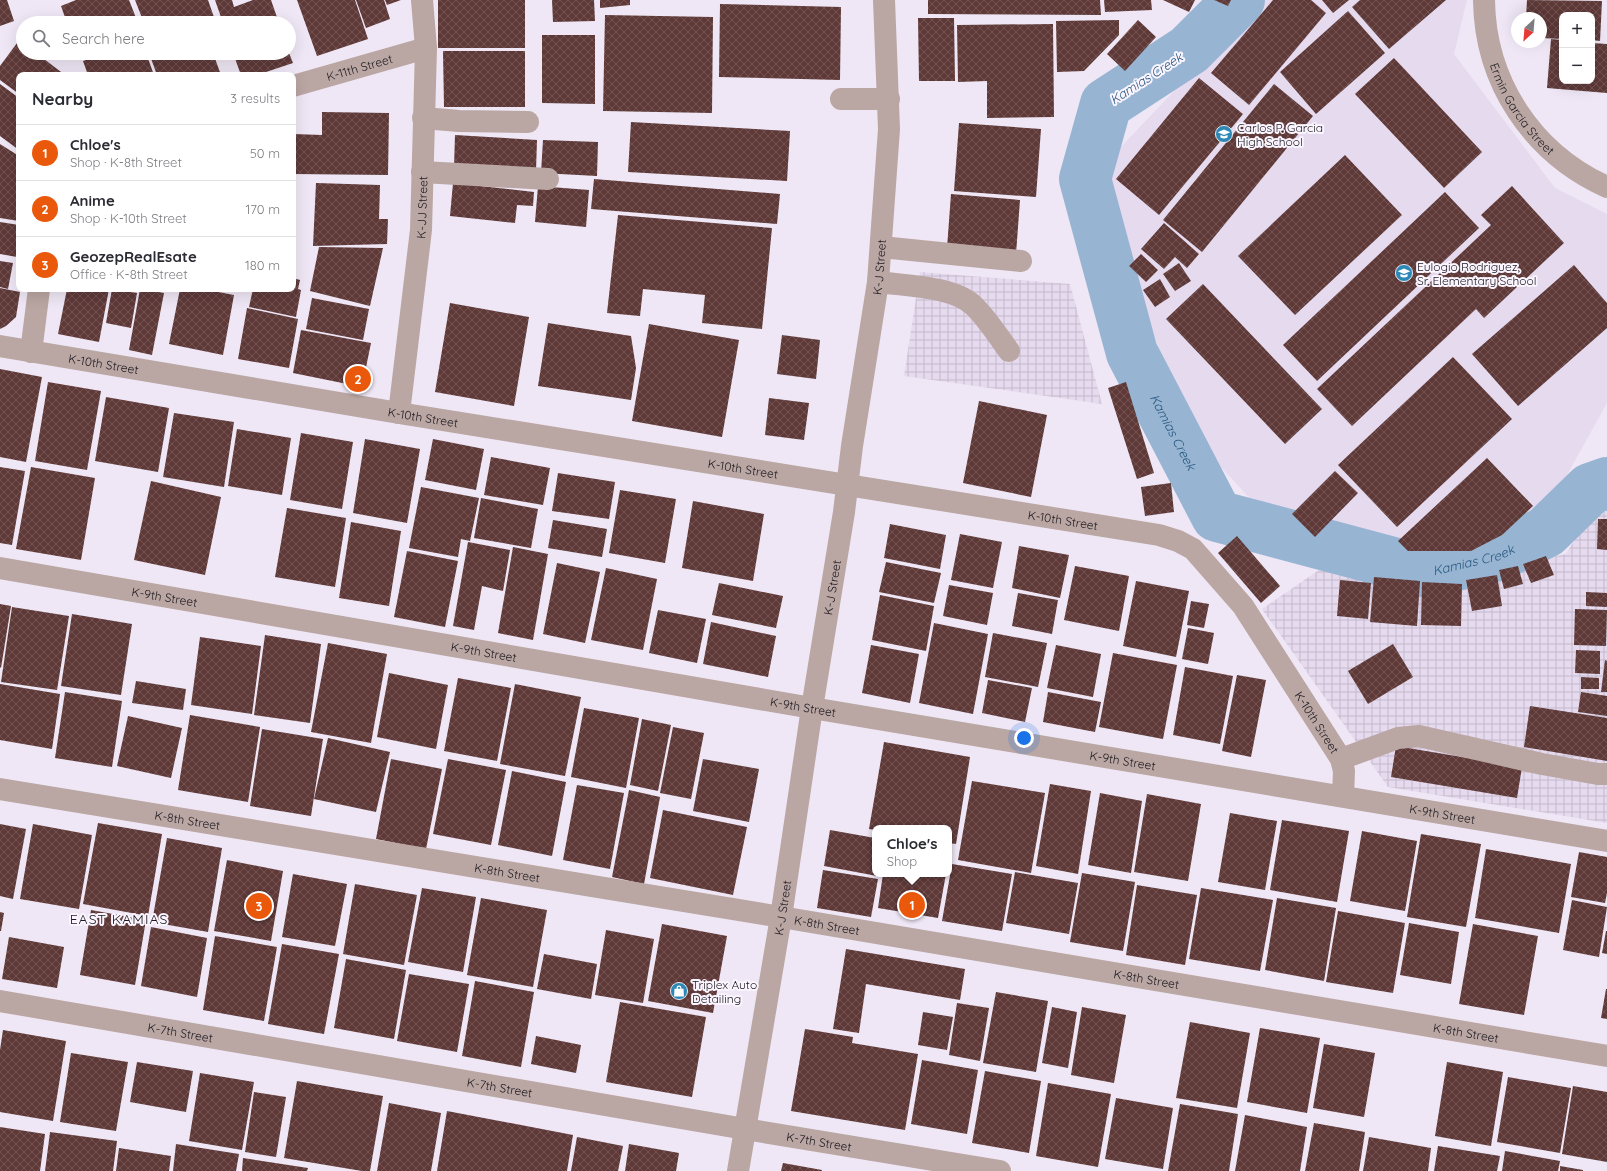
<!DOCTYPE html>
<html lang="en">
<head>
<meta charset="utf-8">
<style>
	:root { --surface:#fff; --page:#f7f7f7; --text:#2b2b33; --muted:#7c7c81; --line:#e1e1e2; --accent:#ea580c }
	body { margin:0; font-family:Quicksand,sans-serif; background:var(--page); color:var(--text) }
	.controls { position:absolute; right:12px; top:12px; display:grid; overflow:hidden; border-radius:8px; box-shadow:0 4px 16px #0002 }
	.controls button { width:36px; height:36px; display:grid; place-items:center; padding:0; border:0; border-bottom:1px solid var(--line); background:var(--surface); color:var(--text); font:20px sans-serif }
	.compass { position:absolute; left:1511px; top:12px; width:36px; height:36px; border-radius:50%; background:var(--surface); box-shadow:0 4px 16px #0002; rotate:206deg }
	.you { position:absolute; left:1024px; top:738px; width:14px; height:14px; margin:-10px; border:3px solid #fff; border-radius:50%; background:#1a73e8; box-shadow:0 0 0 6px #1a73e833 }
	.badge { display:grid; place-items:center; width:26px; height:26px; border-radius:50%; background:var(--accent); color:#fff; font-size:13px; font-weight:700 }
	.pin { position:absolute; translate:-50% -50%; border:2px solid #fff; box-shadow:0 1px 4px #0006 }
	.popup { position:absolute; left:872px; top:825px; width:80px; height:52px; box-sizing:border-box; display:grid; place-content:center; border-radius:8px; background:var(--surface); filter:drop-shadow(0 1px 3px #0005); font-size:13px; white-space:nowrap; color:var(--muted) }
	.popup b { font-size:15px; color:var(--text) }
	.popup::after { content:''; position:absolute; left:50%; top:100%; margin-left:-8px; border:8px solid transparent; border-top-color:var(--surface) }
	.list { margin:0; padding:0; list-style:none }
	h2 { display:flex; justify-content:space-between; align-items:center; height:52px; margin:0; padding:0 16px; font-size:17px }
	h2 small { font-size:13px; font-weight:400; color:var(--muted) }
	.list li { display:grid; grid-template-columns:26px 1fr auto; gap:12px; align-items:center; box-sizing:border-box; height:56px; padding:0 16px; border-top:1px solid var(--line) }
	.list b { display:block; font-size:15px; white-space:nowrap }
	.list p { margin:0; font-size:13px; white-space:nowrap; color:var(--muted) }
	.list em { font-size:13px; font-style:normal; color:var(--muted) }
	.icon { flex:none; width:22px; height:22px; fill:none; stroke:currentColor; stroke-width:2; stroke-linecap:round; stroke-linejoin:round }
	.map { position:relative; flex:none; width:1607px; height:1171px; overflow:hidden }
	.search { position:absolute; background:var(--surface); box-shadow:0 4px 16px #0002; left:16px; top:16px; width:280px; height:44px; display:flex; align-items:center; gap:10px; box-sizing:border-box; padding:0 14px; border-radius:22px; color:var(--muted); font-size:15px }
	.panel { position:absolute; background:var(--surface); box-shadow:0 4px 16px #0002; left:16px; top:72px; width:280px; height:220px; border-radius:8px }
	.map>svg:first-child { display:block }
</style>
</head>
<body>
<div class="map">
<svg width="1607" height="1171" viewBox="0 0 1607 1171">
	<defs>
		<pattern id="industrial-grid" width="8" height="8" patternUnits="userSpaceOnUse"><rect width="8" height="8" fill="#e6daef"/><path d="M0 4h8M4 0v8" fill="none" stroke="#c5bacc"/></pattern>
		<pattern id="building-cross-hatch" width="8" height="8" patternUnits="userSpaceOnUse"><rect width="8" height="8" fill="#5e3938"/><path d="M0 0l8 8M0 8l8-8" fill="none" stroke="#715352"/></pattern>
	</defs>
	<rect width="100%" height="100%" fill="#efe7f5"/>
	<path fill="#e6daef" d="M1261 0H1467L1454 54 1555 188 1607 214V403L1547 511 1479 554 1423 562 1272 522 1191 435 1094 175Z"/>
	<path fill="url(#industrial-grid)" d="M920 272 1070 284 1102 404 904 376Z
		M1607 508V823L1388 787 1262 609 1319 570 1453 578 1566 554 1593 509Z"/>
	<g fill="none" stroke-linecap="round" stroke-linejoin="round">
		<path stroke="#97b5d2" stroke-width="52" id="s1" d="M1239 0 1189 50 1106 104 1085 179 1132 353 1217 516 1427 572 1499 555 1546 532 1590 489 1607 483"/>
	</g>
	<path fill="url(#building-cross-hatch)" d="M0 0H7L14 21 0 26Z
		M76 0H129L138 23H67L61 6Z
		M135 0H208L216 23H144Z
		M215 0H232L234 7 253 0H271L279 23H223Z
		M297 0H355L368 39 317 56Z
		M356 0H384L390 19 366 28Z
		M385 0H401L387 5Z
		M438 0H525V48H438Z
		M552 0H594L595 21 553 22Z
		M600 0H630V5L600 8Z
		M928 0H1100L1101 15 928 14Z
		M1104 0H1151L1152 10 1105 12Z
		M1163 0H1195L1189 12Z
		M1214 0H1231L1228 6Z
		M1273 0H1311L1326 13 1249 105 1211 73Z
		M1322 0H1349L1333 13Z
		M1360 0H1446L1389 49 1352 7Z
		M1527 0 1602 1 1600 41 1592 40V15H1562V39L1541 38V18H1526Z
		M720 4 841 7 840 80 719 77Z
		M1348 11 1385 53 1316 114 1280 72Z
		M605 15 713 17 712 113 603 111Z
		M918 18H954L955 81H919Z
		M1119 20V35L1084 71 1057 72 1056 21Z
		M1138 20 1156 37 1125 71 1107 54Z
		M1053 24 1054 117 987 118V81L958 82 957 25Z
		M23 35V53H49L44 59 65 75H19V94L0 80V66Z
		M542 35H595V104L542 103Z
		M1551 39 1562 40V81H1592V43L1607 44V93L1547 88Z
		M443 51H525V107H444Z
		M78 53H99L80 60Z
		M105 53H146L154 75H88L83 61Z
		M149 53H213L221 75H157Z
		M233 53H289L293 63 257 75H241Z
		M1394 58 1482 152 1444 188 1355 94Z
		M1199 78 1243 114 1159 215 1116 179Z
		M0 84 19 98V150L0 136Z
		M1274 84 1313 116 1202 252 1163 220Z
		M322 112 389 113 388 175 293 174V134L322 135Z
		M631 122 790 131 787 181 628 172Z
		M959 123 1041 129 1036 197 954 191Z
		M455 135 537 140 536 171 454 167Z
		M543 140 598 142 597 176 541 173Z
		M0 144 19 156V221L0 218Z
		M1345 155 1402 215 1295 315 1238 256Z
		M594 179 780 194 777 224 591 209Z
		M316 183 380 185 379 219H388L387 244 313 246Z
		M453 183 534 192 533 206 517 205 515 223 450 216Z
		M538 186 589 190 586 227 535 222Z
		M1512 186 1564 243 1484 318 1476 309 1352 426 1317 389 1491 225 1481 215Z
		M1445 192 1479 228 1317 381 1283 345Z
		M951 194 1020 200 1016 254 947 248Z
		M618 215 772 228 762 329 702 323 705 295 643 289 640 316 607 313Z
		M0 222 19 225V247L17 257 0 254Z
		M1164 223 1199 254 1187 268 1175 257 1164 269 1141 249Z
		M319 247 383 248 370 306 310 291Z
		M1141 254 1158 270 1146 282 1129 266Z
		M0 261 13 263 8 289 0 287Z
		M1179 263 1191 281 1175 291 1163 274Z
		M1574 265 1607 303V328L1518 406 1472 354Z
		M293 278 300 280 298 289 301 290 296 317 249 307 253 289H293Z
		M1160 279 1170 297 1155 307 1143 290Z
		M1203 284 1322 409 1285 444 1166 319Z
		M0 288 20 292 16 317 6 326 0 329Z
		M67 289H109L99 342 58 334Z
		M112 289 137 293 131 328 106 323Z
		M140 289 164 293 152 355 129 350Z
		M180 289H203L234 295 223 355 169 344Z
		M312 298 369 309 363 340 306 329Z
		M450 303 529 317 514 406 435 392Z
		M247 308 298 319 289 368 238 359Z
		M548 323 631 336 636 368 631 400 538 386Z
		M649 324 739 340 722 437 632 421Z
		M301 330 371 343 362 387 293 373Z
		M782 335 820 340 816 379 777 374Z
		M1453 357 1512 419 1397 527 1338 465Z
		M0 369 42 377 26 462 0 457Z
		M48 382 101 391 87 470 35 461Z
		M1126 382 1154 473 1137 479 1108 388Z
		M106 397 169 408 158 472 95 461Z
		M769 398 809 403 804 440 765 435Z
		M979 401 1047 415 1031 497 963 483Z
		M174 413 234 422 224 487 163 477Z
		M237 429 291 438 282 495 228 486Z
		M301 433 353 442 342 509 290 500Z
		M365 439 420 449 407 523 353 513Z
		M433 439 484 449 476 490 425 480Z
		M491 457 550 468 543 505 484 495Z
		M1487 458 1533 506 1502 535 1471 551H1408L1398 541Z
		M0 467 25 471 12 545 0 543Z
		M31 467 95 478 81 560 16 549Z
		M1335 471 1358 493 1315 537 1292 514Z
		M558 473 615 482 609 519 552 511Z
		M151 481 221 497 205 575 134 560Z
		M1171 483 1174 512 1145 516 1141 487Z
		M421 487 479 498 470 541 461 539 458 557 409 548Z
		M620 490 676 499 665 563 609 553Z
		M481 498 538 509 531 548 474 538Z
		M693 501 764 514 753 581 682 568Z
		M287 508 346 518 335 587 275 577Z
		M1598 519H1607V550L1597 549Z
		M553 520 607 529 602 557 548 548Z
		M351 522 401 531 389 606 339 598Z
		M890 524 946 535 940 569 884 558Z
		M960 534 1002 542 993 588 951 580Z
		M1237 536 1280 586 1261 603 1218 553Z
		M468 542 510 550 503 591 482 586 474 630 453 626Z
		M1019 546 1069 555 1060 598 1012 588Z
		M513 547 548 554 533 640 498 633Z
		M407 551 458 561 445 627 394 617Z
		M1546 556 1554 575 1531 583 1523 564Z
		M886 562 941 573 934 603 879 592Z
		M557 563 600 572 585 643 543 634Z
		M1075 566 1129 576 1119 631 1064 620Z
		M1518 566 1523 584 1504 589 1499 570Z
		M606 568 657 579 643 650 591 640Z
		M1497 575 1502 606 1472 611 1466 580Z
		M1374 577 1420 581 1417 626 1370 622Z
		M1340 580 1371 583 1368 619 1337 616Z
		M1136 581 1189 591 1176 657 1123 646Z
		M1422 582 1462 584 1461 626 1421 625Z
		M719 583 783 596 776 628 712 615Z
		M949 585 993 593 987 625 943 616Z
		M1586 592 1607 593V607L1586 606Z
		M1018 593 1058 600 1052 634 1012 626Z
		M880 595 934 606 926 651 872 640Z
		M1191 601 1209 604 1204 628 1187 625Z
		M0 604 11 606 1 668 0 667Z
		M12 607 69 616 57 690 1 682Z
		M1575 609 1607 610 1606 646 1574 645Z
		M658 610 706 619 697 663 649 653Z
		M72 614 132 624 121 695 61 686Z
		M711 622 776 636 768 677 703 664Z
		M934 623 988 634 973 714 919 703Z
		M1188 628 1214 633 1208 664 1182 659Z
		M993 633 1047 643 1038 687 985 677Z
		M265 635 321 644 310 723 254 715Z
		M200 637 261 646 252 714 191 705Z
		M328 643 387 654 371 743 311 732Z
		M1393 644 1413 677 1368 704 1348 671Z
		M871 645 919 654 910 703 862 693Z
		M1056 645 1101 654 1093 697 1047 688Z
		M1576 650 1600 651V674L1575 673Z
		M1113 653 1177 665 1163 739 1099 727Z
		M1605 660 1607 661V692H1601Z
		M1185 667 1233 676 1220 744 1173 735Z
		M389 673 448 685 436 749 377 737Z
		M1237 675 1266 680 1251 757 1222 751Z
		M1581 677 1599 678V689H1581Z
		M458 678 511 688 497 761 444 751Z
		M988 680 1032 688 1025 722 982 713Z
		M136 681 186 689 183 710 132 703Z
		M0 684 60 694 52 749 0 740Z
		M515 684 581 697 565 776 500 764Z
		M65 692 122 701 112 767 55 758Z
		M1048 692 1101 702 1095 732 1043 722Z
		M1581 692 1607 696V716L1578 712Z
		M1530 706 1607 718V761L1524 747Z
		M584 708 639 718 626 788 571 777Z
		M190 715 260 727 248 802 178 790Z
		M128 716 182 728 171 778 117 766Z
		M642 719 671 725 658 791 630 785Z
		M673 727 704 733 691 799 660 793Z
		M262 729 323 739 311 816 250 806Z
		M328 738 390 752 376 812 314 799Z
		M884 742 970 757 956 844 949 843V828H875V830L869 829Z
		M1396 746 1522 767 1517 798 1391 777Z
		M391 759 442 769 426 849 376 839Z
		M448 759 506 770 491 845 433 834Z
		M703 759 759 769 749 822 693 811Z
		M512 771 566 782 552 856 498 845Z
		M972 781 1045 793 1031 873 958 860Z
		M1050 784 1091 791 1078 874 1036 866Z
		M577 785 624 793 610 869 563 860Z
		M629 790 660 797 644 884 612 877Z
		M1100 793 1142 801 1131 873 1088 865Z
		M1147 794 1201 804 1188 881 1134 872Z
		M663 810 747 827 733 895 650 878Z
		M1230 813 1277 821 1265 890 1218 882Z
		M1282 820 1349 831 1337 902 1270 890Z
		M98 823 162 834 148 916 83 904Z
		M0 824 26 829 13 899 0 896Z
		M33 824 92 835 79 909 20 899Z
		M830 830 875 838V874H877V876L824 866Z
		M1362 831 1417 841 1405 911 1350 901Z
		M1421 834 1481 844 1466 927 1407 917Z
		M167 838 222 848 208 932 152 922Z
		M1486 849 1571 864 1559 933 1475 918Z
		M1579 852 1607 857V893L1605 903 1571 897Z
		M227 860 283 871 271 941 214 931Z
		M952 864 1012 874 1002 931 942 921Z
		M823 870 878 879 871 917 817 908Z
		M1015 872 1078 883 1069 934 1006 923Z
		M1082 873 1135 882 1123 951 1070 942Z
		M293 874 347 884 335 946 282 937Z
		M883 874H946L938 918 878 908Z
		M355 884 417 895 404 965 343 954Z
		M1137 885 1197 895 1185 965 1126 955Z
		M422 888 476 897 463 972 408 962Z
		M1201 888 1273 900 1260 971 1189 959Z
		M481 898 547 910 533 987 467 975Z
		M1277 898 1336 908 1324 981 1265 970Z
		M1572 900 1607 907 1599 957 1563 950Z
		M91 910 146 920 135 985 80 975Z
		M1338 911 1405 923 1393 993 1326 982Z
		M0 912 4 913 1 931H0Z
		M1409 923 1459 932 1451 984 1400 975Z
		M662 924 727 936 713 1013 648 1001Z
		M1473 924 1538 936 1524 1015 1459 1004Z
		M151 927 207 938 197 997 141 986Z
		M606 930 654 939 643 1003 595 995Z
		M1606 931H1607V954L1602 953Z
		M215 936 277 947 264 1021 203 1010Z
		M9 937 64 947 57 988 2 979Z
		M282 944 339 954 324 1034 268 1024Z
		M846 949 965 969 960 1000 866 984 859 1033 833 1029Z
		M544 954 597 964 591 999 537 989Z
		M346 959 406 970 394 1039 334 1028Z
		M409 974 469 984 457 1052 397 1041Z
		M475 981 534 992 521 1067 462 1056Z
		M1606 989H1607V1019L1601 1018Z
		M996 992 1048 1001 1036 1072 983 1063Z
		M620 1002 706 1017 692 1097 606 1082Z
		M957 1003 989 1008 980 1061 949 1055Z
		M1052 1007 1077 1012 1068 1068 1042 1063Z
		M1082 1007 1126 1015 1114 1083 1071 1075Z
		M923 1012 953 1017 947 1050 918 1045Z
		M1190 1022 1250 1033 1237 1108 1176 1098Z
		M1260 1028 1320 1038 1307 1113 1247 1102Z
		M805 1029 853 1037 852 1043 918 1054 905 1130 791 1111Z
		M3 1030 66 1041 53 1121 0 1112V1050Z
		M536 1036 581 1045 576 1073 531 1064Z
		M1324 1044 1375 1053 1364 1117 1313 1108Z
		M71 1053 128 1062 116 1131 60 1122Z
		M922 1060 978 1070 967 1134 911 1124Z
		M137 1062 193 1071 186 1112 130 1102Z
		M1447 1062 1503 1072 1491 1146 1435 1136Z
		M985 1071 1041 1081 1029 1153 972 1143Z
		M200 1073 254 1082 242 1150 189 1141Z
		M1508 1077 1571 1088 1560 1153 1497 1142Z
		M297 1081 383 1096 370 1171H362L284 1158Z
		M1048 1083 1111 1094 1098 1167 1036 1156Z
		M1573 1086 1607 1092V1162L1562 1154Z
		M254 1092 286 1097 276 1157 245 1152Z
		M1116 1098 1173 1108 1163 1169 1105 1159Z
		M389 1103 441 1113 431 1171H377Z
		M1180 1104 1238 1114 1229 1171H1168Z
		M447 1111 573 1135 567 1171H437Z
		M1245 1115 1307 1127 1300 1171H1235Z
		M1314 1123 1365 1132 1359 1171H1305Z
		M0 1127 45 1134 40 1171H0Z
		M50 1132 117 1141 113 1171H45Z
		M577 1137 623 1146 618 1171H571Z
		M1369 1137 1431 1148 1428 1171H1363Z
		M176 1144 239 1154 236 1171H173Z
		M629 1144 679 1153 676 1171H625Z
		M1438 1146 1500 1156 1497 1171H1434Z
		M119 1148 171 1156 169 1171H116Z
		M1505 1151 1560 1161 1558 1171H1502Z
		M243 1158 308 1168 307 1171H242Z
		M783 1163 822 1170V1171H781Z
		M1560 1166 1583 1170V1171H1560Z"/>
	<g fill="none" stroke-linecap="round" stroke-linejoin="round">
		<g stroke="#baa6a3" stroke-width="22">
			<path id="s2" d="M1484 0C1485 82 1532 153 1607 187"/>
			<path id="s3" d="M293 86 426 48"/>
			<path d="M841 99H889"/>
			<path d="M423 118 459 121 528 122"/>
			<path d="M422 172 548 179"/>
			<path d="M881 247 1021 261"/>
			<path d="M878 282C906 286 955 286 975 307 988 320 998 336 1009 351"/>
			<path id="s4" d="M0 346 399 413 1159 535 1178 541 1193 549 1243 606 1341 759 1344 771 1343 796"/>
			<path d="M31 352 39 289"/>
			<path id="s5" d="M399 413 421 230 426 48 422 0"/>
			<path id="s6" d="M0 568 812 708 1607 841"/>
			<path d="M1341 759 1398 738 1419 736 1542 764 1598 774H1607"/>
			<path id="s7" d="M0 789 781 917 1607 1056"/>
			<path id="s8" d="M0 1001 745 1129 1000 1171"/>
			<path id="s9" d="M738 1171 781 917 812 708 844 512 852 446 878 282 889 129 884 0"/>
		</g>
	</g>
	<defs>
		<g id="school-disc" transform="scale(0.9)"><circle r="9.5" fill="#2e88b6" stroke="#faf5fe"/><path d="M0-5L7-2L0 1L-7-2ZM-4 1L0 2.5L4 1V4Q0 6-4 4Z" fill="#fff"/></g>
		<g id="shop-disc" transform="scale(0.9)"><circle r="9.5" fill="#2e88b6" stroke="#faf5fe"/><path d="M-5-2.5h2.3a2.7 3.5 0 0 1 5.4 0H5L5.5 6h-11ZM-1.5-2.5h3a1.5 2.3 0 0 0-3 0Z" fill="#fff"/></g>
	</defs>
	<g fill-rule="evenodd">
		<use href="#school-disc" x="1224" y="134"/>
		<use href="#school-disc" x="1404" y="273"/>
		<use href="#shop-disc" x="679" y="991"/>
	</g>
	<g text-anchor="middle" dominant-baseline="central" stroke-width="4" stroke-linejoin="round" paint-order="stroke">
		<g font-size="12" fill="#1d1a1f" stroke="#faf5fe">
			<text stroke="none"><textPath href="#s3" startOffset="69">K-11th Street</textPath></text>
			<text stroke="none"><textPath href="#s2" startOffset="118">Ermin Garcia Street</textPath></text>
			<text stroke="none"><textPath href="#s5" startOffset="207">K-JJ Street</textPath></text>
			<text stroke="none"><textPath href="#s9" startOffset="915">K-J Street</textPath></text>
			<text stroke="none"><textPath href="#s4" startOffset="105">K-10th Street</textPath></text>
			<text stroke="none"><textPath href="#s4" startOffset="429">K-10th Street</textPath></text>
			<text stroke="none"><textPath href="#s4" startOffset="753">K-10th Street</textPath></text>
			<text stroke="none"><textPath href="#s4" startOffset="1077">K-10th Street</textPath></text>
			<text stroke="none"><textPath href="#s9" startOffset="591">K-J Street</textPath></text>
			<text stroke="none"><textPath href="#s6" startOffset="167">K-9th Street</textPath></text>
			<text stroke="none"><textPath href="#s6" startOffset="491">K-9th Street</textPath></text>
			<text stroke="none"><textPath href="#s6" startOffset="815">K-9th Street</textPath></text>
			<text stroke="none"><textPath href="#s4" startOffset="1425">K-10th Street</textPath></text>
			<text stroke="none"><textPath href="#s6" startOffset="1139">K-9th Street</textPath></text>
			<text stroke="none"><textPath href="#s6" startOffset="1463">K-9th Street</textPath></text>
			<text stroke="none"><textPath href="#s7" startOffset="190">K-8th Street</textPath></text>
			<text stroke="none"><textPath href="#s7" startOffset="514">K-8th Street</textPath></text>
			<text stroke="none"><textPath href="#s9" startOffset="267">K-J Street</textPath></text>
			<text stroke="none"><textPath href="#s7" startOffset="838">K-8th Street</textPath></text>
			<text stroke="none"><textPath href="#s7" startOffset="1162">K-8th Street</textPath></text>
			<text stroke="none"><textPath href="#s8" startOffset="183">K-7th Street</textPath></text>
			<text stroke="none"><textPath href="#s7" startOffset="1486">K-8th Street</textPath></text>
			<text stroke="none"><textPath href="#s8" startOffset="507">K-7th Street</textPath></text>
			<text stroke="none"><textPath href="#s8" startOffset="831">K-7th Street</textPath></text>
		</g>
		<g font-size="12" fill="#1d1a1f" stroke="#faf5fe" text-anchor="start">
			<text x="1237" y="127">Carlos P. Garcia<tspan x="1237" dy="14">High School</tspan></text>
			<text x="1417" y="266">Eulogio Rodriguez,<tspan x="1417" dy="14">Sr. Elementary School</tspan></text>
			<text x="692" y="984">Triplex Auto<tspan x="692" dy="14">Detailing</tspan></text>
		</g>
		<g font-size="13" font-style="italic" fill="#29577f" stroke="#faf5fe">
			<text transform="translate(1146 78) rotate(-33)">Kamias Creek</text>
			<text stroke="none"><textPath href="#s1" startOffset="517">Kamias Creek</textPath></text>
			<text stroke="none"><textPath href="#s1" startOffset="877">Kamias Creek</textPath></text>
		</g>
		<g font-size="14" letter-spacing="1" fill="#1d1a1f" stroke="#faf5fe">
			<text x="119" y="919">EAST KAMIAS</text>
		</g>
	</g>
</svg>
<div class="controls">
<button>+</button>
<button>−</button>
</div>
<svg class="compass" viewBox="-18 -18 36 36"><path d="M0-13l5 13h-10z" fill="#e53935"/><path d="M0 13l5-13h-10z" fill="#7c7c81"/></svg>
<div class="you"></div>
<div class="pin badge" style="left:912px;top:905px">1</div>
<div class="popup"><b>Chloe's</b>Shop</div>
<div class="pin badge" style="left:358px;top:379px">2</div>
<div class="pin badge" style="left:259px;top:906px">3</div>
<div class="search"><svg class="icon" aria-label="search" viewBox="0 0 24 24"><circle cx="10" cy="10" r="6"/><path d="M15 15l6 6"/></svg>Search here</div>
<section class="panel">
<h2>Nearby<small>3 results</small></h2>
<ul class="list">
<li><span class="badge">1</span><div><b>Chloe's</b><p>Shop · K-8th Street</p></div><em>50 m</em></li>
<li><span class="badge">2</span><div><b>Anime</b><p>Shop · K-10th Street</p></div><em>170 m</em></li>
<li><span class="badge">3</span><div><b>GeozepRealEsate</b><p>Office · K-8th Street</p></div><em>180 m</em></li>
</ul>
</section>
</div>
</body>
</html>
